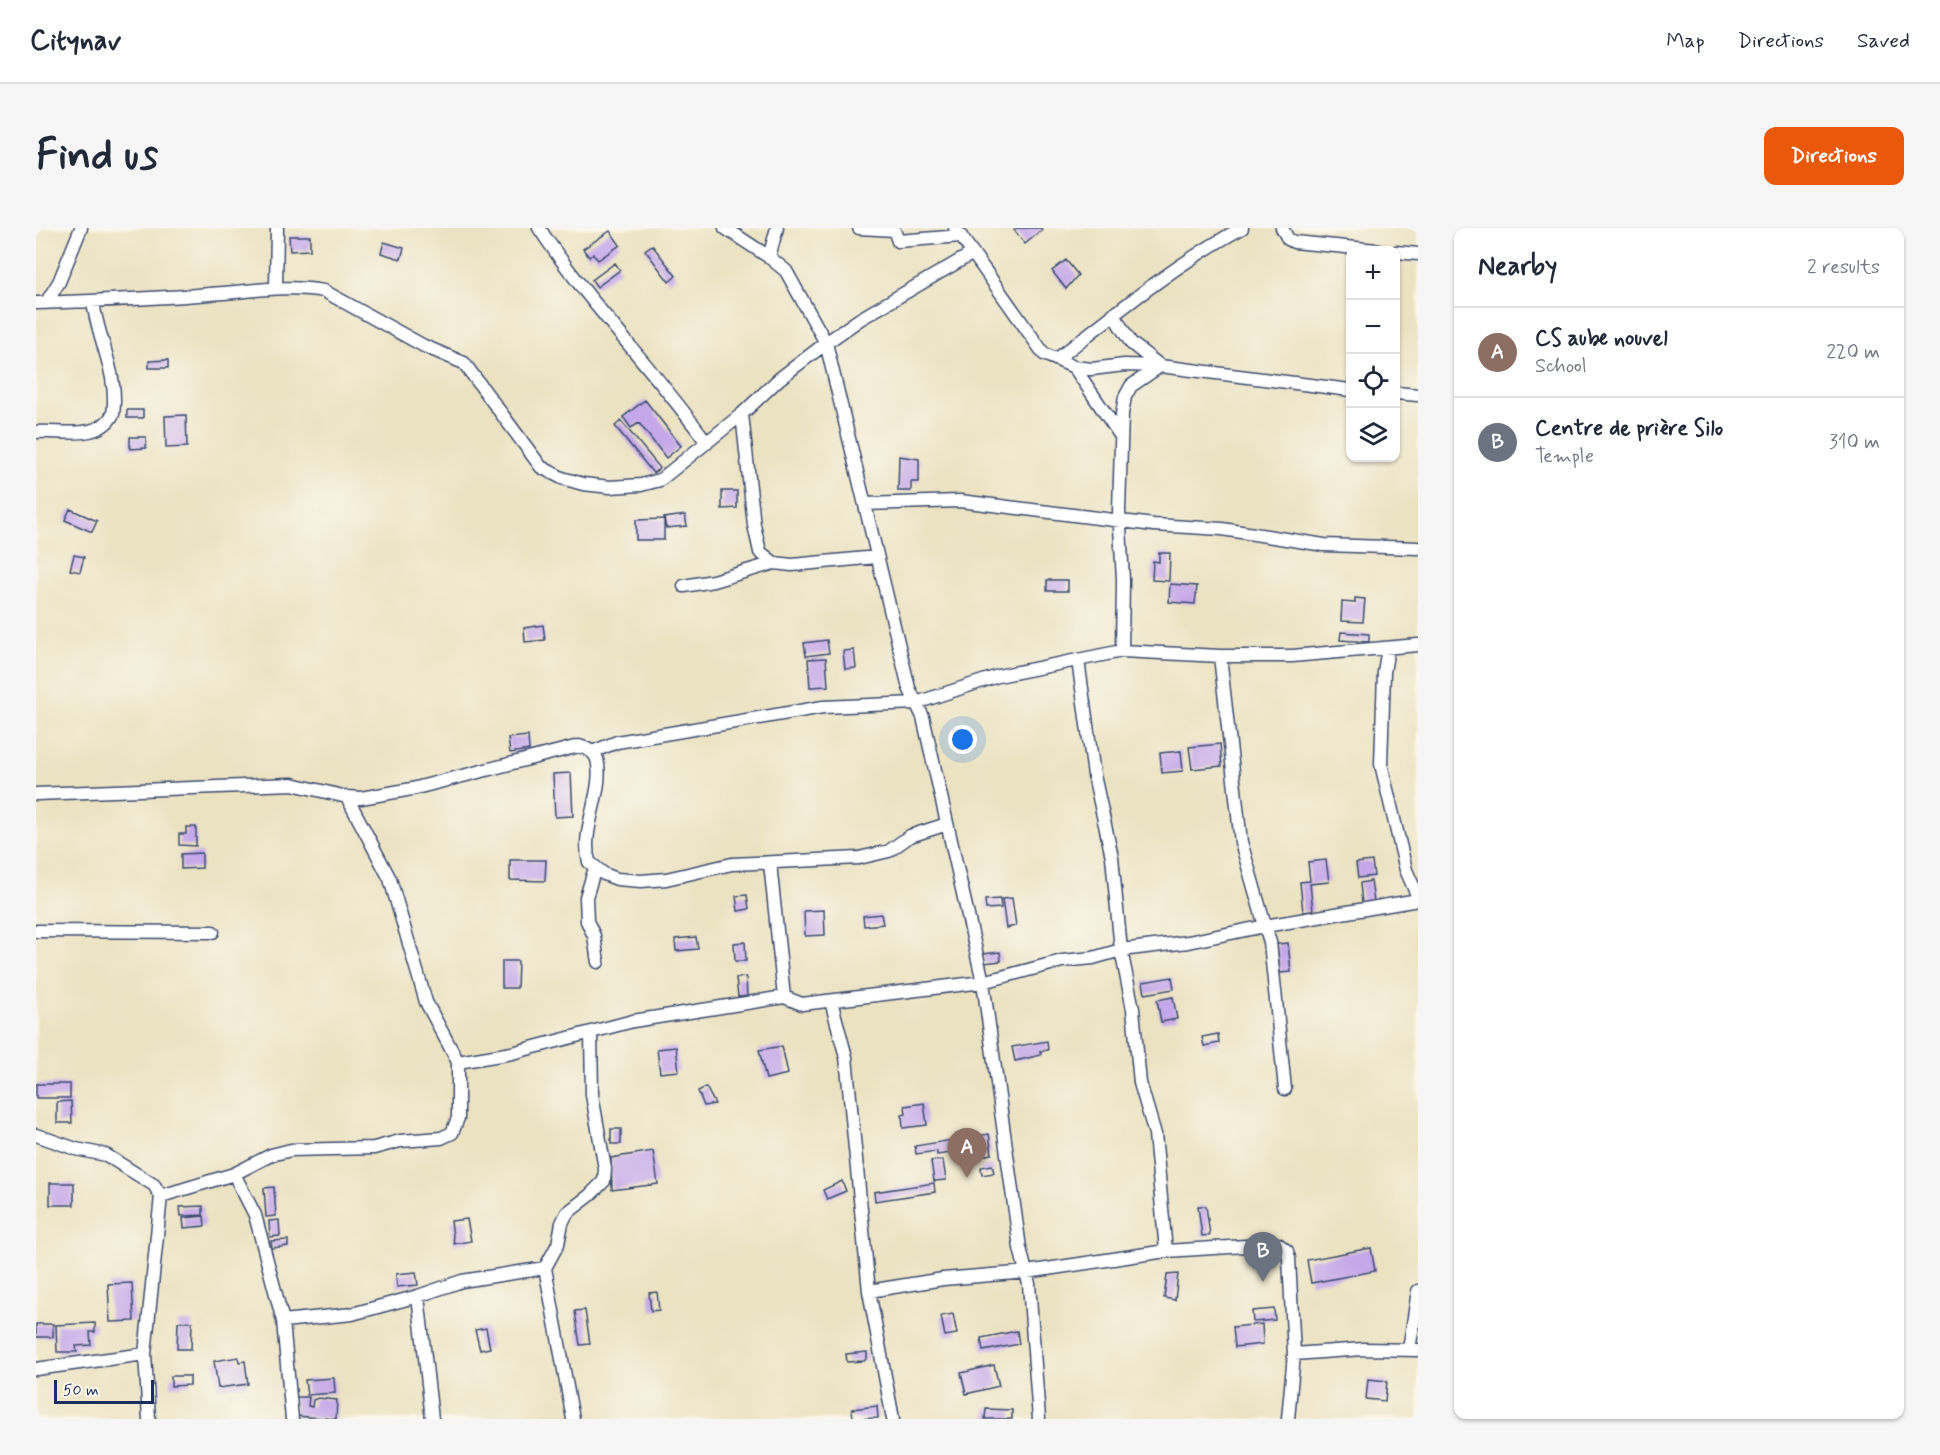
<!DOCTYPE html>
<html lang="en">
<head>
<meta charset="utf-8">
<style>
	:root { --surface:#fff; --page:#f6f6f7; --text:#1f2937; --muted:#747a83; --line:#e0e1e3; --accent:#ea580c }
	body { margin:0; font-family:Mynerve,sans-serif; background:var(--page); color:var(--text) }
	.controls { position:absolute; right:18px; top:18px; display:grid; overflow:hidden; border-radius:12px; box-shadow:0 2px 4px #0004 }
	.controls button { width:54px; height:54px; display:grid; place-items:center; padding:0; border:0; border-bottom:2px solid var(--line); background:var(--surface); color:var(--text); font:30px sans-serif }
	.scale { position:absolute; left:18px; bottom:15px; width:100px; box-sizing:border-box; padding-left:6px; border:3px solid #1b2f5e; border-top:0; font-size:16px; line-height:21px; white-space:nowrap; color:#1b2f5e; -webkit-text-stroke:4px #fbf7ec; paint-order:stroke }
	.you { position:absolute; left:927px; top:512px; width:21px; height:21px; margin:-15px; border:4px solid #fff; border-radius:50%; background:#1a73e8; box-shadow:0 0 0 9px #1a73e833 }
	.badge { display:grid; place-items:center; width:39px; height:39px; border-radius:50%; background:var(--accent); color:#fff; font-size:20px; font-weight:700 }
	.pin { position:absolute; translate:-50% -50px; filter:drop-shadow(0 2px 3px #0008) }
	.pin::after { content:''; position:absolute; top:32px; width:21px; height:18px; background:inherit; clip-path:polygon(0 0,100% 0,50% 100%) }
	.list { margin:0; padding:0; list-style:none }
	h2 { display:flex; justify-content:space-between; align-items:center; height:78px; margin:0; padding:0 24px; font-size:26px }
	h2 small { font-size:20px; font-weight:400; color:var(--muted) }
	.list li { display:grid; grid-template-columns:39px 1fr auto; gap:18px; align-items:center; box-sizing:border-box; height:90px; padding:0 24px; border-top:2px solid var(--line) }
	.list b { display:block; font-size:22px; white-space:nowrap }
	.list p { margin:0; font-size:20px; white-space:nowrap; color:var(--muted) }
	.list em { font-size:20px; font-style:normal; color:var(--muted) }
	.icon { flex:none; width:33px; height:33px; fill:none; stroke:currentColor; stroke-width:2; stroke-linecap:round; stroke-linejoin:round }
	.map { position:relative; flex:none; width:1382px; height:1191px; overflow:hidden; border-radius:12px }
	header { display:flex; align-items:center; gap:36px; box-sizing:border-box; height:84px; padding:0 30px; background:var(--surface); border-bottom:2px solid var(--line) }
	header strong { font-size:28px }
	nav { display:flex; gap:33px; margin-inline-start:auto; font-size:21px }
	.intro { display:flex; align-items:center; justify-content:space-between; box-sizing:border-box; height:144px; padding:0 36px }
	h1 { margin:0; font-size:42px }
	.button { padding:15px 27px; border-radius:12px; background:var(--accent); color:#fff; font-size:21px; font-weight:700 }
	main { display:flex; gap:36px; padding:0 36px }
	aside { flex:1; background:var(--surface); border-radius:12px; box-shadow:0 2px 4px #0004 }
	.map>svg:first-child { display:block }
</style>
</head>
<body>
<header>
<strong>Citynav</strong>
<nav><a>Map</a><a>Directions</a><a>Saved</a></nav>
</header>
<div class="intro"><h1>Find us</h1><a class="button">Directions</a></div>
<main>
<div class="map">
<svg width="1382" height="1191" viewBox="0 0 1382 1191">
	<rect width="100%" height="100%" fill="#fbf7ec"/>
	<filter id="ink" filterUnits="userSpaceOnUse"><feTurbulence type="fractalNoise" baseFrequency=".0167" numOctaves="2"/><feDisplacementMap in="SourceGraphic" scale="12" xChannelSelector="R" yChannelSelector="G"/><feConvolveMatrix kernelMatrix="1 2 1 2 8 2 1 2 1" color-interpolation-filters="sRGB"/></filter>
	<filter id="wash" filterUnits="userSpaceOnUse"><feTurbulence type="fractalNoise" baseFrequency=".008" numOctaves="4" result="noise"/><feDisplacementMap in="SourceGraphic" scale="24" xChannelSelector="R" yChannelSelector="G"/><feGaussianBlur stdDeviation="1.35" result="paint"/><feColorMatrix in="noise" values="0 0 0 0 0 0 0 0 0 0 0 0 0 0 0 0 0 1.4 0 .05"/><feComposite in="paint" operator="in"/></filter>
	<g filter="url(#wash)">
		<rect width="100%" height="100%" fill="#ebe2c1"/>
		<g id="blocks">
			<path fill="#c5a8e9" d="M981 0H1005L1006 2 989 16 978 2Z
				M574 3 584 17 562 32 557 26 553 29 547 21Z
				M253 8H274V22L254 23Z
				M348 14 368 20 365 31 345 25Z
				M616 17 640 48 633 54 609 22Z
				M1030 32 1042 47 1030 61 1016 43Z
				M579 35 584 42 561 59 556 52Z
				M132 132V140H113V133Z
				M609 172 645 218 630 230 603 195 595 200 587 189Z
				M91 182H107V190H91Z
				M150 187 151 219 130 220 129 188Z
				M585 193 624 240 617 245 579 198Z
				M94 209H110V220L94 221Z
				M863 228 883 231V254H875V263H862Z
				M686 263H701V280L686 281Z
				M34 281 61 293 56 304 29 292Z
				M649 287 651 298 630 300 628 290Z
				M628 291V312H600V292Z
				M1123 325H1134L1133 353 1116 352 1117 333 1123 334Z
				M38 327 48 329 44 344 34 342Z
				M1011 352H1032V363H1011Z
				M1134 356 1161 358 1159 376 1133 374Z
				M1319 370 1329 371 1327 394 1305 393 1306 374 1319 375Z
				M507 397 509 412 489 414 488 400Z
				M1305 404 1333 406V414L1304 412Z
				M791 412 793 425 770 428 768 415Z
				M818 422 820 440 809 441 807 423Z
				M790 430 792 458 774 459 772 431Z
				M492 508 493 522 474 525 472 510Z
				M1184 516 1186 538 1156 541 1153 519Z
				M1145 523 1147 543 1126 545 1124 525Z
				M535 545 537 588 519 589 517 546Z
				M150 599H160V618L143 617V606H150Z
				M166 625V640L145 641V626Z
				M474 632H510L509 653 474 652Z
				M1290 632 1293 654 1274 656 1277 683 1267 684 1264 654 1274 653 1272 634Z
				M1336 633 1338 648 1322 650 1320 635Z
				M1335 653 1338 674 1326 676 1324 655Z
				M711 667 713 681 702 683 700 668Z
				M976 670 980 698 970 700 966 671Z
				M964 671 965 680 950 681 949 672Z
				M788 682 789 707 769 708 768 683Z
				M845 686 847 696 828 698 827 688Z
				M660 709 662 721 640 723 639 711Z
				M709 714 710 733H699L698 715Z
				M1252 715 1255 744 1244 745 1241 716Z
				M964 724 965 733 948 735 947 726Z
				M466 733H482L481 760H466Z
				M710 749 711 769H702L700 750Z
				M1136 749 1138 761 1109 766 1107 754Z
				M1137 769 1141 791 1125 794 1121 772Z
				M1182 806 1183 815 1168 818 1166 809Z
				M1011 813 1012 822 1004 823 1005 827 979 833 976 819Z
				M746 818 752 846 730 851 723 822Z
				M640 819 643 843 624 845 621 821Z
				M0 856H34V870H0Z
				M670 859 679 876 668 878 662 863Z
				M35 873 36 895H21V874Z
				M888 875 891 897 867 900 866 887 870 886 869 878Z
				M575 901H585V916H575Z
				M953 906 956 926 945 928 944 921 901 927V923L880 926 879 918Z
				M617 923 622 956 576 962 575 930Z
				M907 932 910 952 898 953 895 933Z
				M956 937 958 945 946 947 945 939Z
				M806 953 810 963 791 971 787 962Z
				M14 955H38V977H14Z
				M898 955 899 964 839 973 838 964Z
				M238 959 240 988 230 989 228 960Z
				M167 978V987L145 988 144 979Z
				M1162 978H1170L1174 1007 1166 1008Z
				M168 988 169 998 148 1000 147 990Z
				M431 991 435 1013 418 1016 415 993Z
				M243 992 244 1008 234 1009 233 993Z
				M252 1012V1018L236 1020 235 1013Z
				M1335 1020 1339 1043 1275 1055 1271 1032Z
				M380 1044 382 1057 361 1059 360 1046Z
				M1142 1046 1139 1072 1128 1070 1131 1047Z
				M96 1055 98 1093 74 1094 72 1056Z
				M621 1064 623 1082 615 1083 613 1065Z
				M1238 1081 1239 1092 1217 1094 1216 1083Z
				M549 1082 554 1116 544 1117 539 1083Z
				M917 1086 921 1106 909 1108 905 1088Z
				M142 1094H156L155 1121H141Z
				M59 1095V1104H54L55 1117 40 1118 41 1124H21L20 1097Z
				M0 1096H17V1109H0Z
				M1226 1096 1227 1116 1199 1119 1197 1099Z
				M450 1100 454 1120 444 1122 439 1102Z
				M981 1103 983 1116 947 1123 945 1110Z
				M831 1124V1130L828 1133 811 1134 810 1126Z
				M202 1129 203 1134 209 1133 212 1156 182 1160 178 1133Z
				M958 1137 963 1158 930 1166 925 1145Z
				M135 1148H154V1157L135 1158Z
				M298 1150 299 1165 271 1167 269 1152Z
				M1332 1151 1351 1153 1349 1173 1330 1171Z
				M258 1169H273L272 1178 276 1179 277 1172 282 1170 301 1172 300 1191 260 1188Z
				M841 1178 842 1190 817 1191 816 1181Z
				M950 1181 976 1182V1191H949Z"/>
		</g>
	</g>
	<g filter="url(#ink)">
		<use href="#blocks" fill-opacity="0" stroke="#3a4a6d" stroke-width="1.5"/>
		<g fill="none" stroke-linecap="round" stroke-linejoin="round">
			<g stroke="#3a4a6d" stroke-width="15">
				<path id="street" d="M503 0C553 76 618 141 671 215
					M689 0 733 29
					M741 0 733 29 750 43 790 115 873 460 887 489 947 754 984 1020 993 1056 1003 1191
					M823 0 858 2 862 13 925 8
					M919 0 1008 126 1038 139 1056 141 1088 137 1124 138 1314 162
					M1246 0 1252 11 1258 14 1341 22
					M1360 24 1382 26
					M240 60 241 0
					M0 75C58 73 116 71 174 66 212 64 251 56 288 63L388 118 428 135 505 239 526 250 547 256 574 259 605 257 624 252 706 186 743 151 790 115 824 91 937 25
					M10 75 23 54 45 0
					M1077 86 1095 115 1124 138 1095 158 1089 169 1086 186 1083 282 1087 352 1086 423
					M1021 131C1081 84 1138 37 1206 0
					M1038 139 1084 207
					M1360 165 1382 167
					M706 186 718 297 724 324 738 335 756 337 841 329
					M0 204C25 202 63 213 77 186 83 147 62 112 57 74
					M829 276 924 273 1118 297 1186 301 1288 317 1382 320
					M648 358 677 353 738 335
					M1352 420 1348 444 1345 536 1370 642 1382 669
					M1042 432 1058 547 1076 629 1085 722 1097 781 1104 855 1119 906 1130 1023
					M556 524 581 514 787 479 880 475 962 448 1086 423 1184 428H1256L1382 417
					M0 566 256 556 311 569 325 570 376 561 543 518C551 520 558 523 561 531 569 563 544 600 553 634L568 646 581 651 605 653 630 651 696 636 823 630 853 623 874 608 911 596
					M734 635 748 769
					M559 640 550 669 551 693 558 708 562 734
					M0 703 177 704
					M795 773 810 829 833 1063 857 1191
					M422 834 476 825 597 793 748 769 766 776 947 754 1026 733 1057 730 1085 722 1152 714 1229 698 1205 614 1184 428
					M1249 861 1234 714 1229 698 1382 672
					M0 907 40 921 70 927 118 957 125 968 109 1126 113 1191
					M198 946 219 987 247 1093 256 1191
					M125 968 198 946 235 927 255 922 338 920 364 913 405 910 416 905 422 890V834L390 774 354 651 311 569
					M509 1040 522 1016 526 995 531 985 553 968 568 953 569 941 556 867 555 805
					M833 1063 907 1051 991 1044 1130 1023 1242 1016 1251 1023 1253 1030 1258 1126 1252 1191
					M382 1068 426 1053 509 1040 537 1191
					M247 1093 316 1086 382 1068 396 1191
					M1373 1122 1382 1063
					M1258 1126 1327 1121 1382 1122
					M0 1141 109 1126"/>
			</g>
			<use href="#street" stroke="#fff" stroke-width="12"/>
		</g>
	</g>
</svg>
<div class="controls">
<button>+</button>
<button>−</button>
<button><svg class="icon" aria-label="locate" viewBox="0 0 24 24"><circle cx="12" cy="12" r="6"/><path d="M12 2v4M12 18v4M2 12h4M18 12h4"/></svg></button>
<button><svg class="icon" aria-label="layers" viewBox="0 0 24 24"><path d="M12 4l9 5-9 5-9-5zM3 14l9 5 9-5"/></svg></button>
</div>
<div class="scale">50 m</div>
<div class="you"></div>
<div class="pin badge" style="left:931px;top:950px;background:#8d6e63">A</div>
<div class="pin badge" style="left:1227px;top:1054px;background:#6b7280">B</div>
</div>
<aside>
<h2>Nearby<small>2 results</small></h2>
<ul class="list">
<li><span class="badge" style="background:#8d6e63">A</span><div><b>CS aube nouvel</b><p>School</p></div><em>220 m</em></li>
<li><span class="badge" style="background:#6b7280">B</span><div><b>Centre de prière Silo</b><p>Temple</p></div><em>310 m</em></li>
</ul>
</aside>
</main>
</body>
</html>
